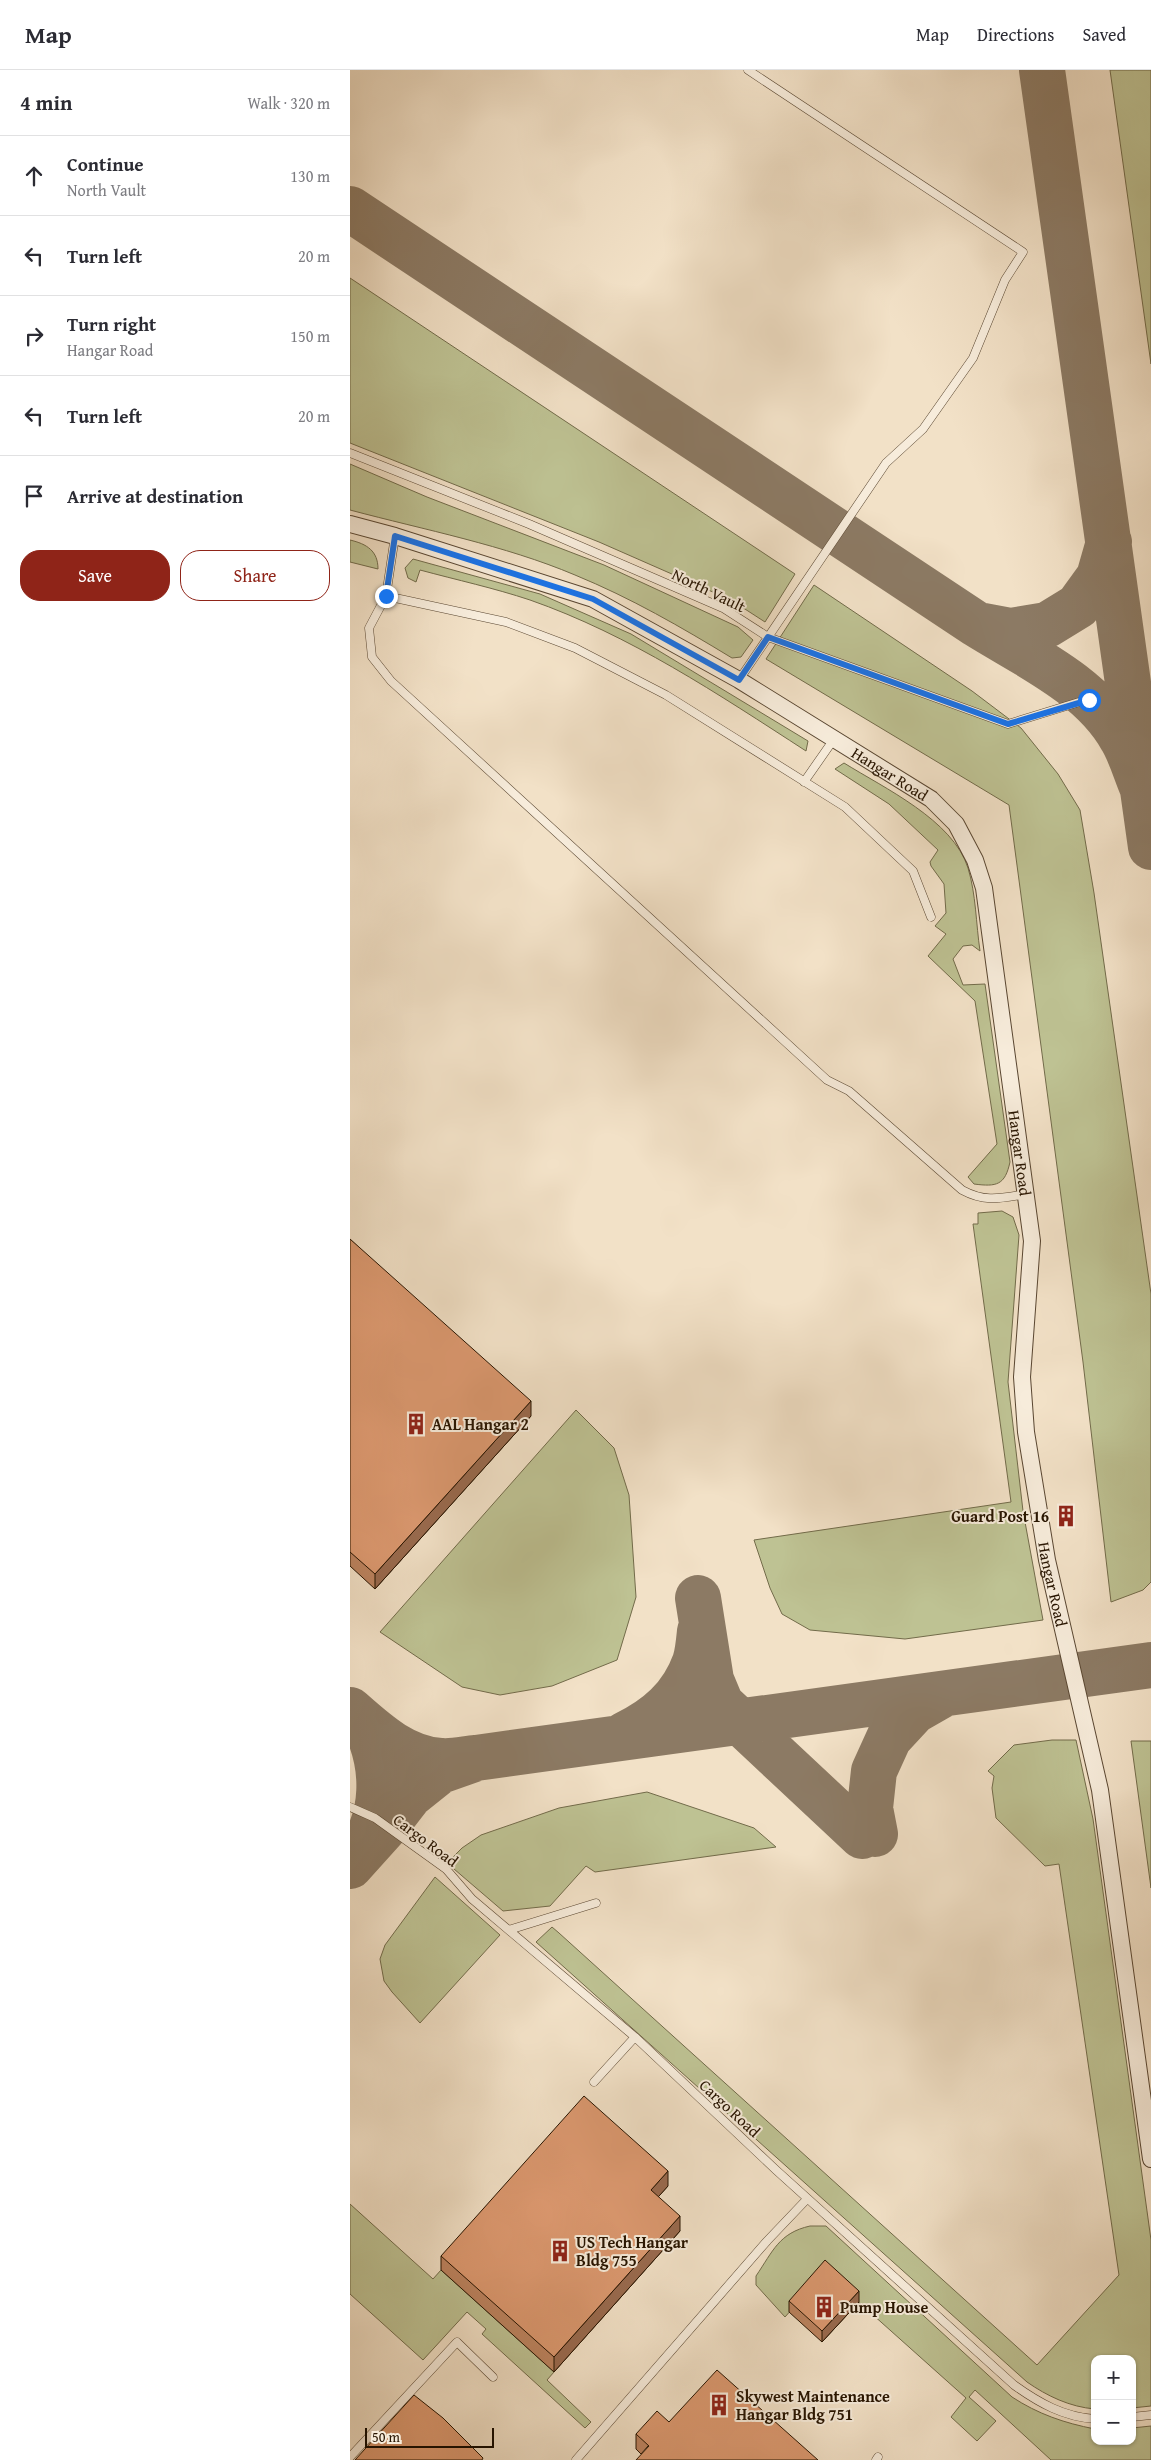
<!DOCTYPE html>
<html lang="en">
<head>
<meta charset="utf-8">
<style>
	:root { --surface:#fff; --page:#f2f2f3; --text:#2b2b33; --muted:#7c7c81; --line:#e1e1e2; --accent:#8f2418 }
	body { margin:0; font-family:"Gentium Book Plus",serif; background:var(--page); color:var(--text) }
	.controls { position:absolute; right:15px; bottom:15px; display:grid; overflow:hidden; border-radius:10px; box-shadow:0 1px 4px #0004 }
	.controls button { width:45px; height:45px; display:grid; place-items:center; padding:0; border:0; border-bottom:1px solid var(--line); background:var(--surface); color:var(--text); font:25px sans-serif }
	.scale { position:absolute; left:15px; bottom:12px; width:129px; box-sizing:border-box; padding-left:5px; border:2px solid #271400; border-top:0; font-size:14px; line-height:18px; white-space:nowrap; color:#271400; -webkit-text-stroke:4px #f7ecdb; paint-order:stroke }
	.stop { position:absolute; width:15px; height:15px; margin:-11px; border:4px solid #1a73e8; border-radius:50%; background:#fff }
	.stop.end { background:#1a73e8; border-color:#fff; box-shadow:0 1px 5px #0008 }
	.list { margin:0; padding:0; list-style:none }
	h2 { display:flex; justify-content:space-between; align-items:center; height:65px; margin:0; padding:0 20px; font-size:21px }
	h2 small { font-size:16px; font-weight:400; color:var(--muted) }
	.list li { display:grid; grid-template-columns:32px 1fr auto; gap:15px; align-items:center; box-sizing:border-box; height:80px; padding:0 20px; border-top:1px solid var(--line) }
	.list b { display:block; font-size:19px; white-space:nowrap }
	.list p { margin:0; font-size:16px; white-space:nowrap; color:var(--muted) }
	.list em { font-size:16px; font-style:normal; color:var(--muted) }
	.actions { display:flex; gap:10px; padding:15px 20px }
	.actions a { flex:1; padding:11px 0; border:1px solid var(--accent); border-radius:20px; text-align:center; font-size:18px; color:var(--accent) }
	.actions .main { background:var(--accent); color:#fff }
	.icon { flex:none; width:28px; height:28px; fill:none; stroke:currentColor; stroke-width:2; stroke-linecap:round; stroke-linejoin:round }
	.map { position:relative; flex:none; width:801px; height:2390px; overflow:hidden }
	header { display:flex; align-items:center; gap:30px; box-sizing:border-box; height:70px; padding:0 25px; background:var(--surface); border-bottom:1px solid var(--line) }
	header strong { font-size:24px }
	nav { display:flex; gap:28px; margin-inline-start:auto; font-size:18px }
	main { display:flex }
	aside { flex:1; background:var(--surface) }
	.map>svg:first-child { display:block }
</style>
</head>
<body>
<header>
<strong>Map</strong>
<nav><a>Map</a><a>Directions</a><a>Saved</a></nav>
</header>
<main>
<aside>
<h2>4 min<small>Walk · 320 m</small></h2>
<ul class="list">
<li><svg class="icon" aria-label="ahead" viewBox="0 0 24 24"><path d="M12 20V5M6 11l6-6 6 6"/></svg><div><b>Continue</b><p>North Vault</p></div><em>130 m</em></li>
<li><svg class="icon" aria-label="left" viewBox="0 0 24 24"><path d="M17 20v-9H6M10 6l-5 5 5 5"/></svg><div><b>Turn left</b></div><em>20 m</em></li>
<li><svg class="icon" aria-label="right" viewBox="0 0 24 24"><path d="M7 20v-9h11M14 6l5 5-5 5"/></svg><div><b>Turn right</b><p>Hangar Road</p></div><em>150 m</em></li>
<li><svg class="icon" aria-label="left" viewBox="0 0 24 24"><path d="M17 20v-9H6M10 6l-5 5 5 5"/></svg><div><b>Turn left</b></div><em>20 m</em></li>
<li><svg class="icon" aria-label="arrive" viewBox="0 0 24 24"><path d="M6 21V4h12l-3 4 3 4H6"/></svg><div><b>Arrive at destination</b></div></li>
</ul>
<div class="actions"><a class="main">Save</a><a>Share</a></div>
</aside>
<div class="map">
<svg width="801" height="2390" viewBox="0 0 801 2390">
	<rect width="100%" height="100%" fill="#f2e1c7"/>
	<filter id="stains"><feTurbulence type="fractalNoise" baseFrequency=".004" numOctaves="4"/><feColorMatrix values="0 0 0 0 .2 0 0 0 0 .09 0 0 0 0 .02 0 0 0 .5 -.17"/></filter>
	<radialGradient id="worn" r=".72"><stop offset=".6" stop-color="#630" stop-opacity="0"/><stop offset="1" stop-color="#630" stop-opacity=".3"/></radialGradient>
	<path fill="#bec293" stroke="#726b4a" d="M760 0H801V294Z
		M0 208 445 504 415 552 381 530 249 472 0 373Z
		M0 394 77 427 254 495 388 557 403 570 391 587 382 588C331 557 281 528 225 505 154 475 75 460 0 440Z
		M0 470C17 474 28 481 28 499L0 492Z
		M63 489 190 524 281 564 458 671 456 681C368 624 280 565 180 530 144 518 107 510 70 500L66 512 58 508 55 498Z
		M464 515 622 621 671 658 708 704 730 740 744 823 801 1224V1512L793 1520 761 1532 733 1292 659 735 416 589Z
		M494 693C534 718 603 750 618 798 626 824 626 854 630 881L622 875 613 876 603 889 613 915 635 914 660 1092C655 1115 647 1117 624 1114L618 1107 647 1074 625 931 578 886 596 864 585 856 596 843 594 814 581 796 580 792 588 780 539 734 485 699Z
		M652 1141 663 1147 669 1165 658 1312 673 1441 693 1550 555 1569 460 1560 432 1544 420 1518 404 1470 661 1432 623 1154H628V1143Z
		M226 1340 264 1378 279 1425 286 1527 267 1590 202 1616 150 1625 112 1617 30 1562Z
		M702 1670H726L743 1749 801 2170V2336L782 2338V2289H745V2339C720 2337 697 2326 677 2312L186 1872 202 1857 209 1863 687 2295 769 2205 709 1794 695 1796 646 1748 642 1718 644 1706 638 1701 664 1675Z
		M781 1671H801V1818Z
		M297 1722 404 1758 426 1777 245 1802 236 1796 200 1836 153 1841 97 1793 112 1778 131 1765 209 1738Z
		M85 1807 150 1865 70 1953 42 1922 34 1911 30 1889 35 1875Z
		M0 2134 83 2209 91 2200 204 2302 197 2310 241 2352 235 2358 132 2264 136 2259 117 2242 73 2290 0 2224Z
		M460 2156H476L662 2327C688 2344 714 2353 745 2359V2371H782V2358L801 2356V2390H701L625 2320 619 2327 646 2351 627 2371 601 2347 616 2328 475 2202 435 2247 406 2215V2206C423 2181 429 2163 460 2156Z"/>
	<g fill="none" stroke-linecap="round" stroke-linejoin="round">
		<path stroke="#8c7a64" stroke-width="46" d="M692 0 801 777
			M0 139 626 554C677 586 742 615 772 669 781 684 786 703 793 719
			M629 555 661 561 697 555 728 536 749 507 759 472
			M348 1528 361 1610 371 1634 512 1766
			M0 1640C26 1663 54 1689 91 1691 102 1692 115 1689 126 1688L801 1595
			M5 1647C10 1653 18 1661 21 1669 33 1702 33 1741 15 1772
			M274 1665C307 1649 332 1628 345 1592 348 1583 349 1571 350 1561
			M525 1764 520 1738 524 1701 539 1668 564 1641 592 1625
			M0 1796 36 1756 60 1725 90 1701 124 1689"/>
		<g stroke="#5a4732" stroke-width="9">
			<path id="lane" d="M0 383 179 454 373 538 418 567 658 654 739 629
				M45 466 36 526 19 558 22 587 41 611 477 1010 499 1021 612 1120C636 1133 651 1128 677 1124
				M36 526 156 552 225 578 316 625 495 737 563 801 581 847
				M389 610 536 393 573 359 623 288 655 210 673 182 398 0
				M454 712 484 669
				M0 1737 25 1748 96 1799 122 1829 285 1967 426 2100 664 2315C689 2333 714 2347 745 2349
				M159 1860 246 1833
				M244 2012 285 1967
				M782 2347 801 2345
				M0 2387 107 2272 143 2307
				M226 2390 417 2171 457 2129
				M526 2390 528 2387"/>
		</g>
		<g stroke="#5a4732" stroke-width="18">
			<g id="street">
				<path id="s1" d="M0 454 45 466 243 529 389 610 581 729 606 754 625 790 634 818 682 1171 672 1307 676 1362 697 1490 750 1720 801 2089"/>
			</g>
		</g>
		<use href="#lane" stroke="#f7ecdb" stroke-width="8"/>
		<use href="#street" stroke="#f7ecdb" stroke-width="16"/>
	</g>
	<path fill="#bc835f" stroke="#271400" d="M0 1169 181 1346 25 1519 0 1496Z
		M318 2116 308 2127 330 2161 204 2302 91 2200V2186Z
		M439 2231 509 2232 472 2272 439 2242Z
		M319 2352 291 2384 286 2379V2364Z"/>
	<path fill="#996a4e" stroke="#271400" d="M181 1331V1346L25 1519V1504Z
		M318 2101V2116L301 2135V2120Z
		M330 2146V2161L204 2302V2287Z
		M509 2221V2232L472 2272V2261Z"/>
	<path fill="#db986f" stroke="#271400" d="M0 1169 181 1331 25 1504 0 1482Z
		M234 2026 318 2101 301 2120 330 2146 204 2287 91 2186Z
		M475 2190 509 2221 472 2261 439 2231Z
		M367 2300 468 2390H286L299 2376 286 2364 307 2341 319 2352Z
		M64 2325 93 2348 133 2388 132 2390H5Z"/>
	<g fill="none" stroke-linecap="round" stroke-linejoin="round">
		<path stroke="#1a73e8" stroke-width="6" d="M36 526 45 466 243 529 389 610 418 567 658 654 739 630"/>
	</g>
	<defs>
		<g id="building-bare" transform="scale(1.725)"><path d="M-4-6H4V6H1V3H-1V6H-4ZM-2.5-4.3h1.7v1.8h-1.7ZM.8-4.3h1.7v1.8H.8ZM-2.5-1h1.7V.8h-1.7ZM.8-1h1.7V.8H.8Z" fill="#8f2418" stroke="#f7ecdb" stroke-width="2.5" paint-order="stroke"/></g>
	</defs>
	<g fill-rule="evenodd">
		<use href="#building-bare" x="66" y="1354"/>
		<use href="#building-bare" x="716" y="1446"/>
		<use href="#building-bare" x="210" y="2181"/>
		<use href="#building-bare" x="474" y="2237"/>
		<use href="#building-bare" x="369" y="2335"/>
	</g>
	<g text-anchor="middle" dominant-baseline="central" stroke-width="4" stroke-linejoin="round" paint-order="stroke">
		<g font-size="16" fill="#271400" stroke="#f7ecdb">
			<text transform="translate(359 520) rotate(26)">North Vault</text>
			<text stroke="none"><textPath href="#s1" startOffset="599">Hangar Road</textPath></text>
			<text stroke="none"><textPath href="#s1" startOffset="1020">Hangar Road</textPath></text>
			<text stroke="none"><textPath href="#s1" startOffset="1455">Hangar Road</textPath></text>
			<text transform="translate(76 1770) rotate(37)">Cargo Road</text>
			<text transform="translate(380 2038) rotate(43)">Cargo Road</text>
		</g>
		<g font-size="16" font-weight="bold" fill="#271400" stroke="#f7ecdb" text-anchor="start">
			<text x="82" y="1354">AAL Hangar 2</text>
			<text x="699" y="1446" text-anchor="end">Guard Post 16</text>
			<text x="226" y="2172">US Tech Hangar<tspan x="226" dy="18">Bldg 755</tspan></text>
			<text x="490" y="2237">Pump House</text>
			<text x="386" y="2326">Skywest Maintenance<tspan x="386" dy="18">Hangar Bldg 751</tspan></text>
		</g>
	</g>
	<rect width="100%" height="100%" filter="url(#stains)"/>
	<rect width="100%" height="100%" fill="url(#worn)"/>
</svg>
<div class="controls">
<button>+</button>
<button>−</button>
</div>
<div class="scale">50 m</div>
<div class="stop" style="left:739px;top:630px"></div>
<div class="stop end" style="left:36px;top:526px"></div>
</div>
</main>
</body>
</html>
